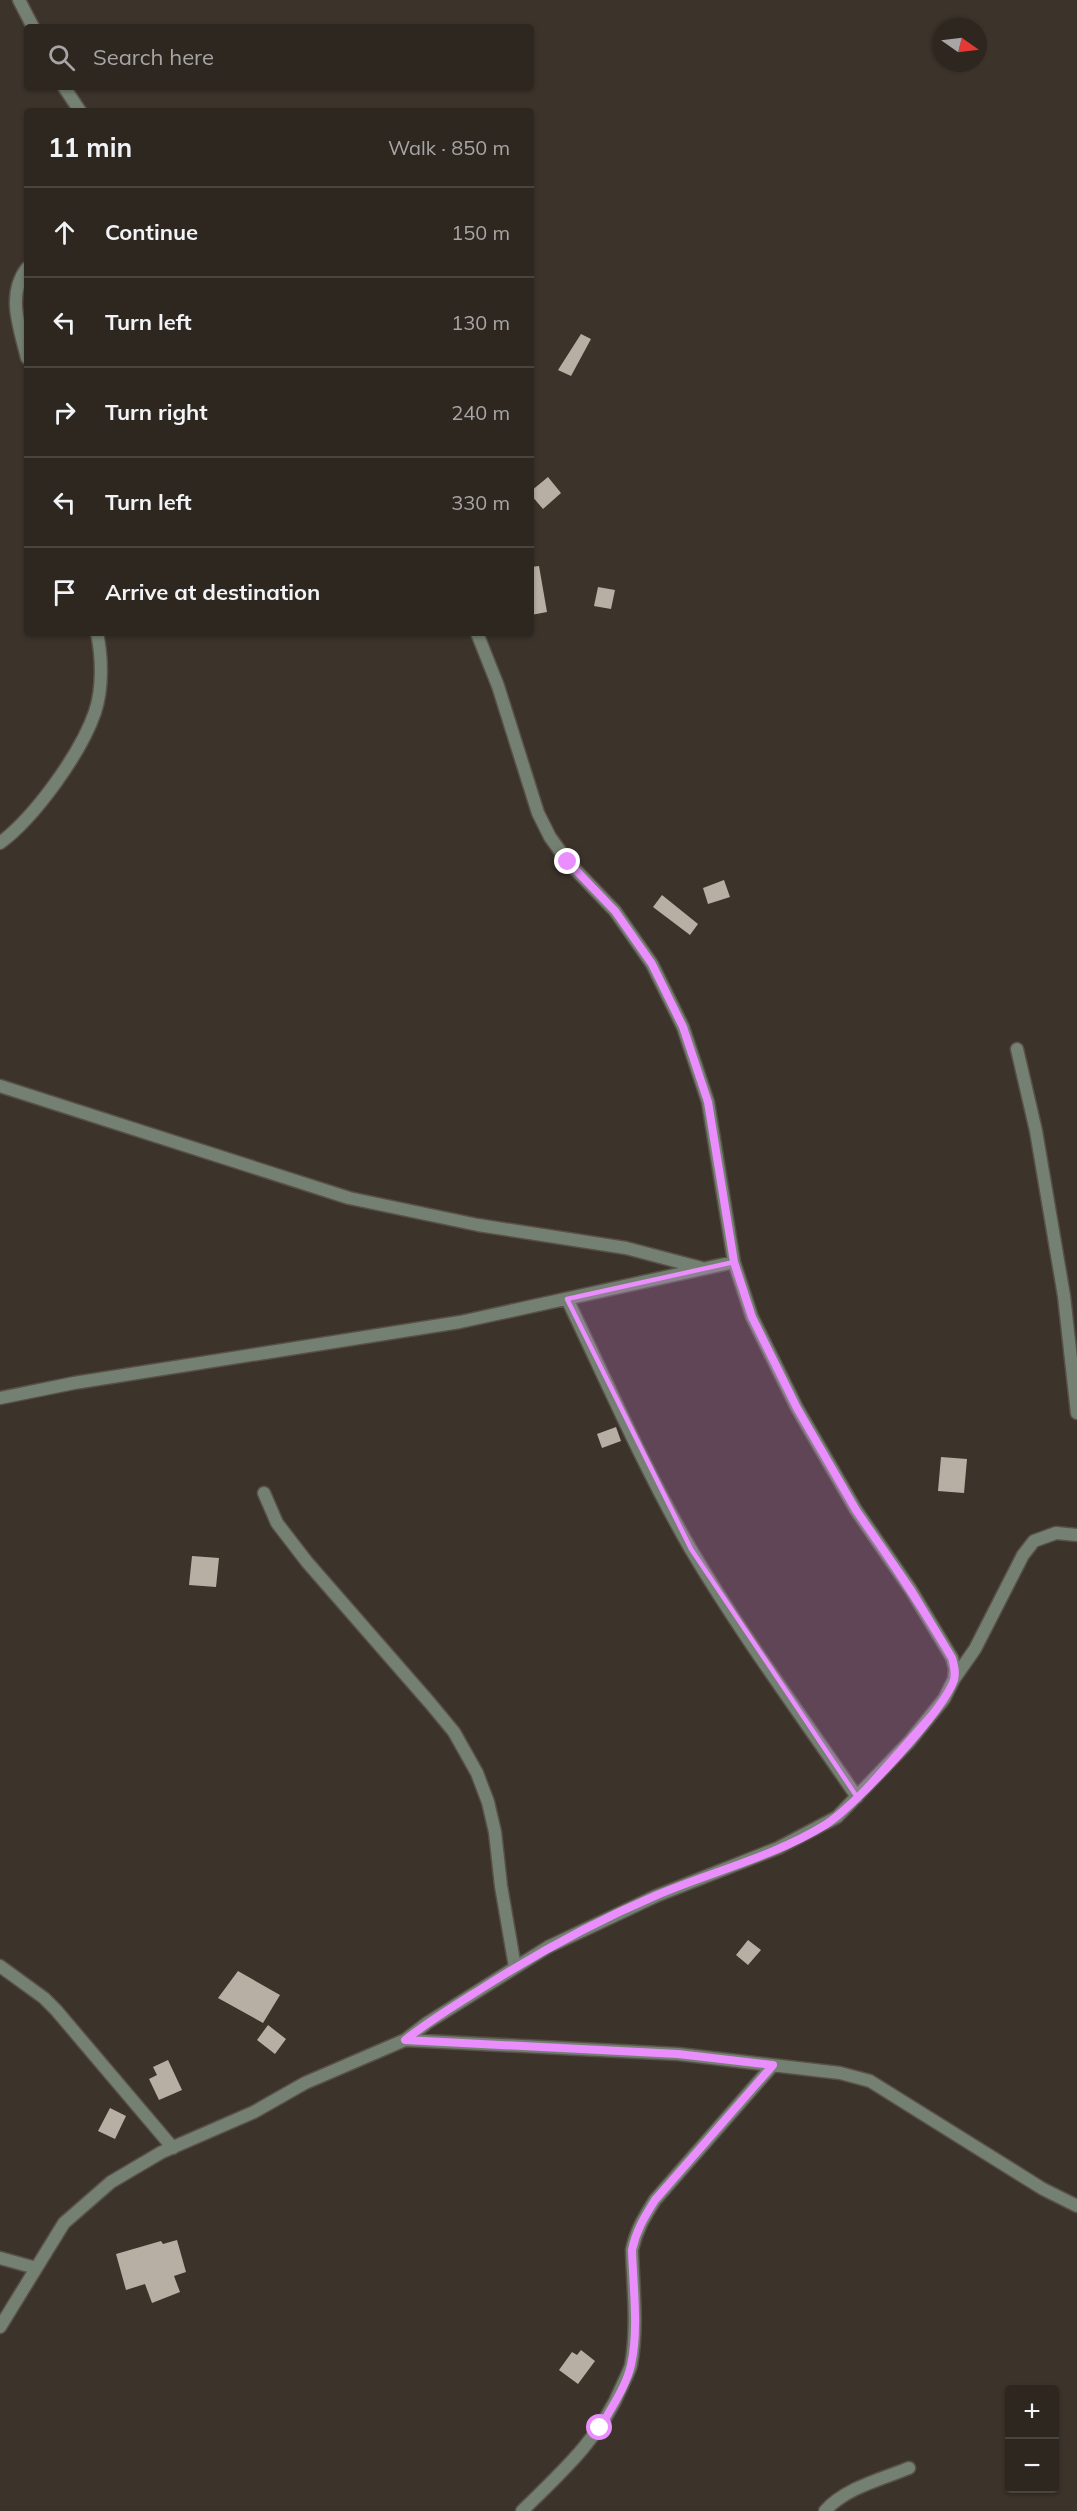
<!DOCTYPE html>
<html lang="en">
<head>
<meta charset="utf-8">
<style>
	:root { --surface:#2d2720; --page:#352f29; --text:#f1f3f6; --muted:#a7a5a5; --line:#48443e }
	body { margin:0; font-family:Mulish,sans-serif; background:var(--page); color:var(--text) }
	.controls { position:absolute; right:18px; bottom:18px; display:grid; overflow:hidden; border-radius:6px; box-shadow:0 2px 4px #0004 }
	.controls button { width:54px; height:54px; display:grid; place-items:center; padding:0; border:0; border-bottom:2px solid var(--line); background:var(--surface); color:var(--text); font:30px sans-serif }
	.compass { position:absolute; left:933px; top:18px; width:54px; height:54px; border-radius:50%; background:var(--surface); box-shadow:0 2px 4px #0004; rotate:104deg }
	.stop { position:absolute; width:18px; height:18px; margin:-14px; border:4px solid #ea8dfd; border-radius:50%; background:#fff }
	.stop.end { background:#ea8dfd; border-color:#fff; box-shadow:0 2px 6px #0008 }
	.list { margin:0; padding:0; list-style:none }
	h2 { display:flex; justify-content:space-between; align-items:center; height:78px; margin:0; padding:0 24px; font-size:26px }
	h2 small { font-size:20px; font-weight:400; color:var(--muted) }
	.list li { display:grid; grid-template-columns:39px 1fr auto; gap:18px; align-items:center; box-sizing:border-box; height:90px; padding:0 24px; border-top:2px solid var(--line) }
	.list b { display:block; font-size:22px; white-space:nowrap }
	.list em { font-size:20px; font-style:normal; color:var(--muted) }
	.icon { flex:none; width:33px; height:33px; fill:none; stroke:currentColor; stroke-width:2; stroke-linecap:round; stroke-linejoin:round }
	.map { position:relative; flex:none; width:1077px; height:2511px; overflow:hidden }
	.search { position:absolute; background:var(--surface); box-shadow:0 2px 4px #0004; left:24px; top:24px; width:510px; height:66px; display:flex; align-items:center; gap:15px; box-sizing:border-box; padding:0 21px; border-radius:6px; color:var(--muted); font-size:22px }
	.panel { position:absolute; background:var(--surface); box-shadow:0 2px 4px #0004; left:24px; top:108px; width:510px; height:528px; border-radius:6px }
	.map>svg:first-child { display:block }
</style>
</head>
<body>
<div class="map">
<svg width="1077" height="2511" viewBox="0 0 1077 2511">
	<rect width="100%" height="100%" fill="#3c342b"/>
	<path fill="#b8afa4" d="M581 334 591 339 571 376 558 370Z
		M548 477 561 493 543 509 531 495V491Z
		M539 566 547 612 531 615V567Z
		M598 587 615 590 611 609 594 606Z
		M724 880 730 897 708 904 703 888Z
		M662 895 698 924 690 935 653 907Z
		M616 1427 621 1441 602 1448 597 1434Z
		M941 1457 967 1459 964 1493 938 1491Z
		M192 1556 219 1558 216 1587 189 1585Z
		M748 1940 761 1950 748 1965 736 1955Z
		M238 1971 280 1995 263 2023 218 1998Z
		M268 2025 286 2039 275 2054 257 2040Z
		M168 2060 182 2090 159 2100 149 2079 157 2075 153 2067Z
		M110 2108 126 2116 115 2139 98 2131Z
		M177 2240 186 2272 174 2276 180 2292 152 2303 145 2284 126 2290 116 2254 161 2241 163 2244Z
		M581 2350 595 2361 578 2384 559 2370 572 2352 577 2355Z"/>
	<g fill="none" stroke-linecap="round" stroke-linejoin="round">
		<g stroke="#595149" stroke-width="15">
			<path id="minor" d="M19 0 33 27
				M64 87 80 111
				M27 268C6 295 20 328 27 358
				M0 843C35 817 81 753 95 712 103 688 102 657 97 633
				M1017 1049 1036 1131 1064 1296 1077 1413
				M0 1086 349 1198 478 1225 626 1248 702 1268
				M567 1299C607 1382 644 1468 690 1548 741 1634 801 1715 857 1797
				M0 1398 74 1383 460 1322 734 1262
				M264 1493 277 1523 307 1562 430 1703 454 1732 477 1773 488 1802 495 1832 501 1886 515 1967
				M954 1679 975 1649 1023 1555 1034 1541 1056 1533 1077 1535
				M0 1966 44 1998 56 2010 173 2148
				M405 2040 427 2023 548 1947 656 1896 778 1848 837 1817 910 1741 944 1699 954 1679 955 1669 952 1658 911 1590 856 1510 797 1408 752 1317 734 1262 708 1102 683 1027 652 964 615 911 568 862 550 837 538 813 498 686 477 633
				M0 2258 36 2268
				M0 2327 64 2223 111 2182 162 2152 254 2112 305 2083 405 2040 678 2054 840 2073 870 2081 1043 2189 1077 2206
				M522 2511C561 2473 601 2437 622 2386 625 2379 629 2372 631 2365 638 2328 633 2287 632 2250 636 2230 645 2216 655 2200L773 2065
				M825 2511C845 2488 882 2479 909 2468"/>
		</g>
		<use href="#minor" stroke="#748172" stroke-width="12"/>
	</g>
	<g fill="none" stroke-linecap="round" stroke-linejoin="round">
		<path stroke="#ea8dfd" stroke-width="8" d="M568 862 615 911 652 964 683 1027 708 1102 734 1262 752 1317 797 1408 856 1510 911 1590 952 1658C954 1665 956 1672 954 1680 943 1712 854 1807 825 1825 775 1856 711 1872 657 1895 596 1921 539 1952 484 1987 457 2004 430 2020 405 2040L678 2054 773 2065 655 2200C645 2216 636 2230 632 2250 633 2287 639 2329 631 2365 626 2387 611 2408 600 2428"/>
	</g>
	<path fill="#ea8dfd" fill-opacity="0.2" stroke="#ea8dfd" stroke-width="4.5" stroke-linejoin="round" d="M734 1262 752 1317 797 1408 856 1510 952 1658 954 1679 944 1699 857 1797 691 1549 567 1299Z"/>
</svg>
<div class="controls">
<button>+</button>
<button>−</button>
</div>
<svg class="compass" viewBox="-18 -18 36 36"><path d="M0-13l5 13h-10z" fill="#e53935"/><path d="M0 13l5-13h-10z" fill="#a7a5a5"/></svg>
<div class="stop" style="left:600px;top:2428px"></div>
<div class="stop end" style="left:568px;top:862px"></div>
<div class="search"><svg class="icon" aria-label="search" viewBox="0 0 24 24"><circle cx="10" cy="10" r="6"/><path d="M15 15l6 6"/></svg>Search here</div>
<section class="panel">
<h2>11 min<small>Walk · 850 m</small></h2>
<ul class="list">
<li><svg class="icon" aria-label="ahead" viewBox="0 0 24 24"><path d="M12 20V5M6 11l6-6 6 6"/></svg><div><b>Continue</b></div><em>150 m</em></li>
<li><svg class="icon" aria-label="left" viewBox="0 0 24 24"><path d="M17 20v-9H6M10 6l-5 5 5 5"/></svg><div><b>Turn left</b></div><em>130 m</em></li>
<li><svg class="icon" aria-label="right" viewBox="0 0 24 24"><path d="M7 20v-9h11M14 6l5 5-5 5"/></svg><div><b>Turn right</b></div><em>240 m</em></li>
<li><svg class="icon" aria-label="left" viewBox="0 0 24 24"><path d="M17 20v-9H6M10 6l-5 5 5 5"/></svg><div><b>Turn left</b></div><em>330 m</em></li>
<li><svg class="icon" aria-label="arrive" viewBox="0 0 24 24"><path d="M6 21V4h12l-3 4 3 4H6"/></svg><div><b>Arrive at destination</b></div></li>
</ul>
</section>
</div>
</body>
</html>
